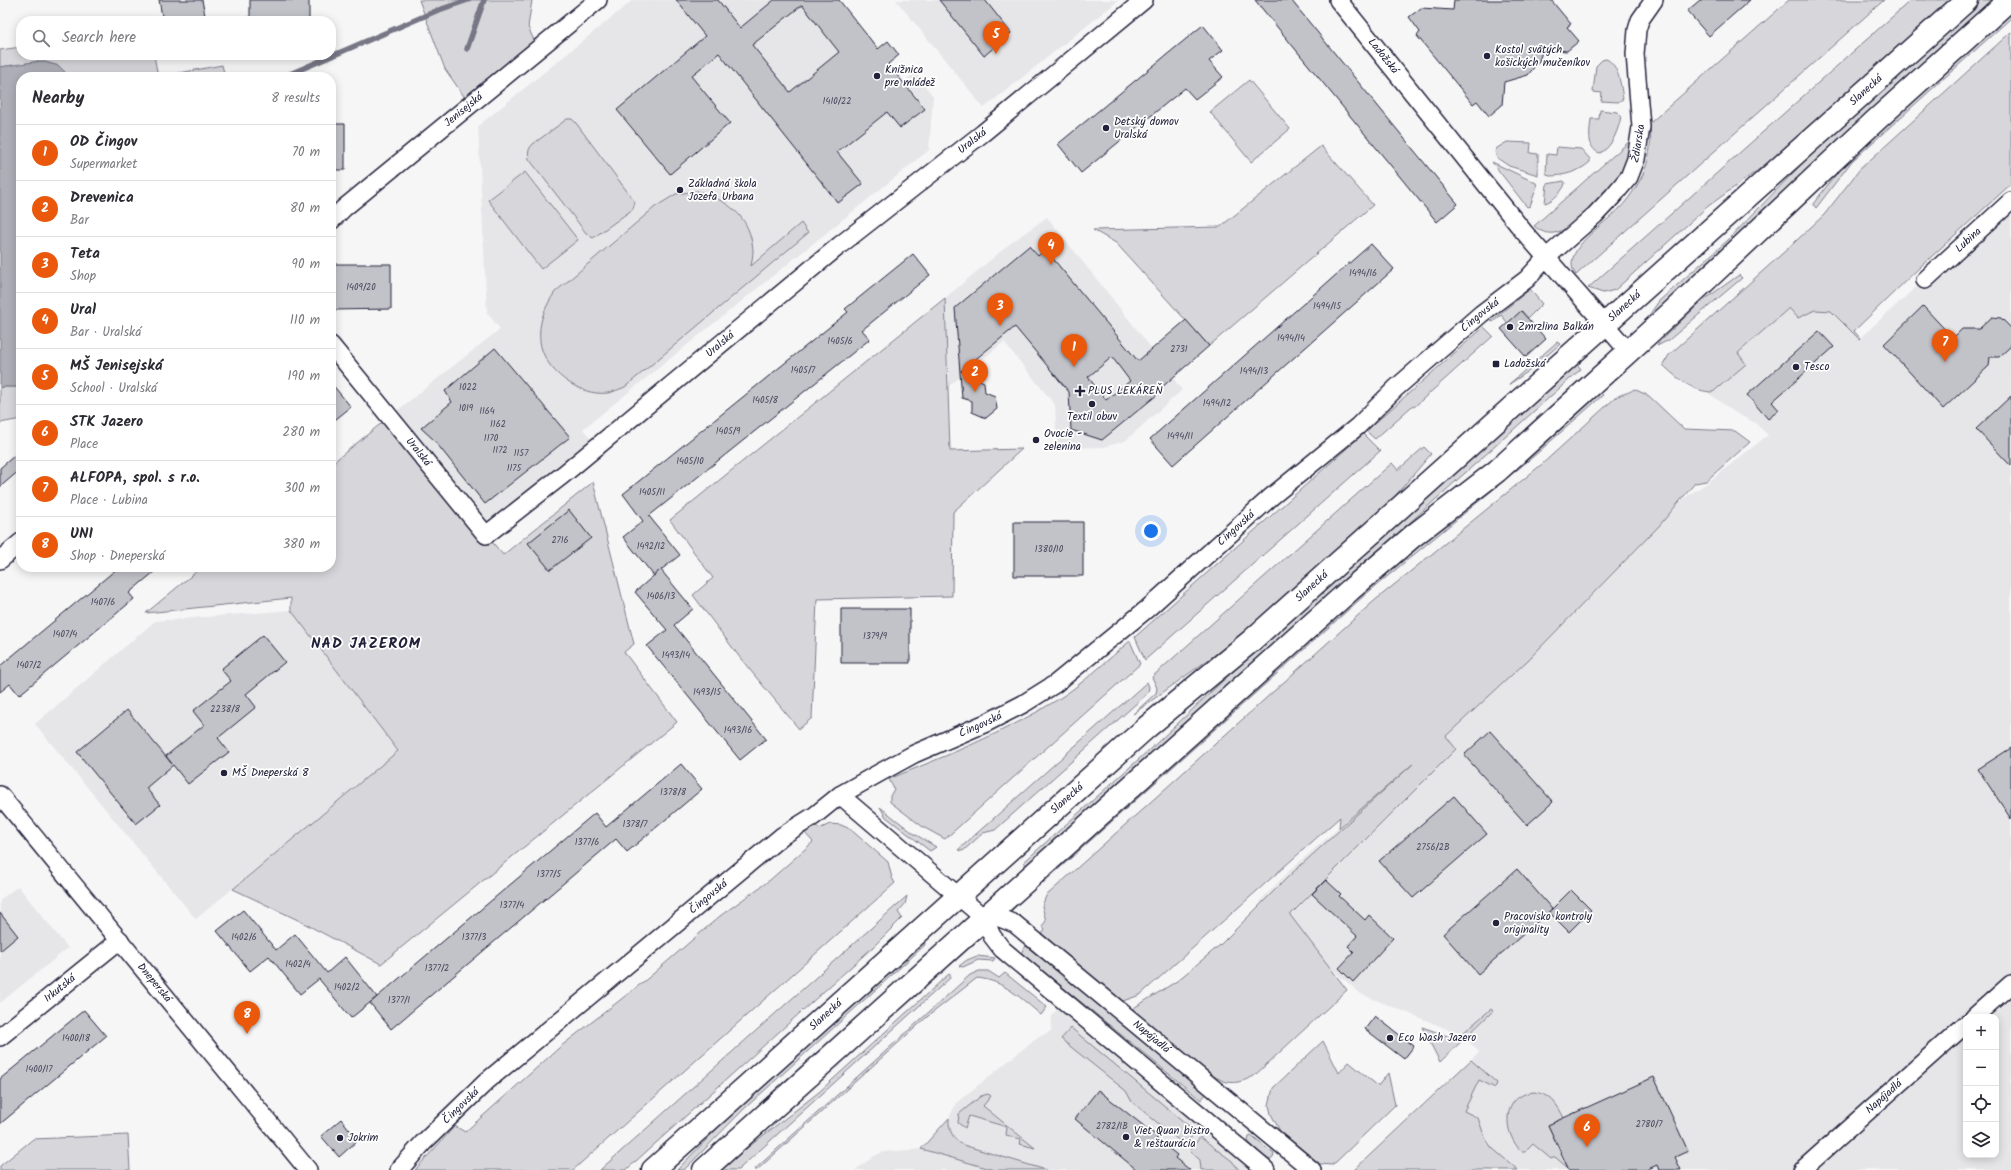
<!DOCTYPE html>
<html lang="en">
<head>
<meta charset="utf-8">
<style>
	:root { --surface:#fff; --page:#f7f7f7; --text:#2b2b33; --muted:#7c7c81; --line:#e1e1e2; --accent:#ea580c }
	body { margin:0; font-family:Kalam,sans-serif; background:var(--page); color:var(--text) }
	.controls { position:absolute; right:12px; bottom:12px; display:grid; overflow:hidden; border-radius:8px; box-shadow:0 2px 10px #0003 }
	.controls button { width:36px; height:36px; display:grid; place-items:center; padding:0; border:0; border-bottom:1px solid var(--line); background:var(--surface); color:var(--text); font:20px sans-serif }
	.you { position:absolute; left:1151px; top:531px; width:14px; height:14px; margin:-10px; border:3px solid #fff; border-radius:50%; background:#1a73e8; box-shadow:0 0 0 6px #1a73e833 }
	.badge { display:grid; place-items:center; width:26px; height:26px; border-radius:50%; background:var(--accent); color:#fff; font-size:13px; font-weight:700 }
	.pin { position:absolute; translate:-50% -33px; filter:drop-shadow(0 1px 2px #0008) }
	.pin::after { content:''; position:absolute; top:21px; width:14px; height:12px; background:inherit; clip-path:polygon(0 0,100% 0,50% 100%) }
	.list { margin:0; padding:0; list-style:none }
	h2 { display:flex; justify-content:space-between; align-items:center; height:52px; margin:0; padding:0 16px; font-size:17px }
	h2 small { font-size:13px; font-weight:400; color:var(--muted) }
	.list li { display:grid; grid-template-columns:26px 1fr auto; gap:12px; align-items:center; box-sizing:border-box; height:56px; padding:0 16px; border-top:1px solid var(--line) }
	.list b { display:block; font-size:15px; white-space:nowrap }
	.list p { margin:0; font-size:13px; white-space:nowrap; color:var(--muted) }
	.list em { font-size:13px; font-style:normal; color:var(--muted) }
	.icon { flex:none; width:22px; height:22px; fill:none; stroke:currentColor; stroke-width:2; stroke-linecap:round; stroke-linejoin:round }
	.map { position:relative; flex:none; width:2011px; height:1170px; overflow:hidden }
	.search { position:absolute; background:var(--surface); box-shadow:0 2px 10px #0003; left:16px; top:16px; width:320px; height:44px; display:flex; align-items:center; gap:10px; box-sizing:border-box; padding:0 14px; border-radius:16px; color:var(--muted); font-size:15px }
	.panel { position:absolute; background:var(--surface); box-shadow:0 2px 10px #0003; left:16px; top:72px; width:320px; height:500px; border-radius:16px }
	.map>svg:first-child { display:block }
</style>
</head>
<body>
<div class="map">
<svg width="2011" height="1170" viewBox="0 0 2011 1170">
	<rect width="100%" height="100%" fill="#f6f6f7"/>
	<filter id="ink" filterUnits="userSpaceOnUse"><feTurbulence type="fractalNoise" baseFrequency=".025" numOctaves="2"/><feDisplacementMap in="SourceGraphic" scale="8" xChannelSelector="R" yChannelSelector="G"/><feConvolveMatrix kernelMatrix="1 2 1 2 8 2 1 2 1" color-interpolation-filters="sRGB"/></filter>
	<g filter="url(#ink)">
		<path fill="#e6e6e9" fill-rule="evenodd" d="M633 0H838L903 82 915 73 933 96 929 150 583 429 597 447 486 535 389 417 500 329 487 313 478 126Z
			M896 0H1119L984 108Z
			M2011 201V1170H1504L1477 1147 1447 1082 1479 1052 1462 1035 1361 994 1328 966 1318 954 1259 902 1290 870 1445 736 1528 660 1683 499 1707 483 1768 435 1755 423 1734 412 1707 392 1689 385 1671 372 1663 365 1669 355 1783 253 1860 338ZM1966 1017H1996V1155H1966Z
			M1047 217 1146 341 1182 390 1125 441 1104 447 1057 448 1055 405 1004 342 949 386 945 298 1012 242Z
			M291 610 398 751 196 919 35 724 155 621Z
			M18 886 68 948 0 1003V900Z
			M1065 1001 1266 1170H855L876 1155 883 1152 921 1149 949 1118 956 1103 1037 1038 1051 1031 1052 1015Z"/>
		<path fill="#d7d7db" stroke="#7c7c8b" d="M419 0H532L528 27 538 49 470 105 445 69Z
			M1789 0H1884L1576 275C1558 252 1606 223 1619 209 1625 203 1631 195 1636 187 1649 167 1652 147 1650 123Z
			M1911 0H1952L1780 154 1707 207 1615 290 1603 293 1588 288Z
			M1982 0H1994L1650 318V314L1659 301 1728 240 1821 144Z
			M2011 12V18L1852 161 1816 208 1813 204 1844 164Z
			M2011 32V184L1920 267 1854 331 1860 338 1859 339 1831 311 1815 310 1798 318 1789 308 1738 353 1746 364 1713 392C1693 392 1677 378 1663 365L1669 355 1783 253 1824 215 1860 169Z
			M21 47V55H154L158 77 222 65 225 77H70L59 66 41 61 0 67V50Z
			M1606 59C1619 64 1621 87 1623 99L1618 102 1601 101 1602 93 1593 92 1596 66 1602 60Z
			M1249 80 1290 129 1251 162 1210 112Z
			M1600 110 1617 112 1621 116C1619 128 1612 148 1600 153 1586 149 1590 130 1591 119H1599Z
			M567 119H572L576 123 635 202 633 209 593 238 586 233 529 159C528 153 528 149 533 144Z
			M1631 140C1629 151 1627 162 1621 172 1613 189 1573 231 1554 233 1546 234 1540 231 1534 226Z
			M1507 142 1531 143 1530 153 1538 154V175L1509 166 1497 158 1495 152 1497 148Z
			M1321 146 1373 205 1209 346 1116 243 1093 230 1220 227Z
			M1557 147 1581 149 1590 159V162C1579 172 1563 176 1549 176L1546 173 1547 154 1556 155Z
			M1492 162 1536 183 1537 186 1530 206 1527 207Z
			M525 172 578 240 541 269 488 200Z
			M1564 181 1565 183C1564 190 1553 201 1545 203L1547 184Z
			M697 191C727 200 750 215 753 250 753 255 752 261 751 266L801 223 808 233 625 387C620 389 613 392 608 393 579 397 543 370 540 341 538 322 545 307 555 292L655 207 676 194Z
			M1739 275 1742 278 1669 340 1657 346 1660 341 1701 302Z
			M1530 289 1542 304 1528 318 1522 311 1508 323 1501 315 1493 322 1491 321Z
			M945 298 950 451 1022 449 953 512 952 596 817 599 812 718 799 729 741 659 693 595 713 578 670 520Z
			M1484 327 1493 336 1414 407 1412 406 1375 439 1366 431Z
			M1557 342 1560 344 1529 371 1508 385Z
			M1576 363 1581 369 1027 866 1024 862 1159 741 1266 640Z
			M0 387H21V419L0 423Z
			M1634 389 1649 396 1684 429 1735 431 1750 442 1706 481 1695 483 1659 526 1528 660 1446 736 1456 749 1290 915 1347 990 1254 1076C1246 1080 1237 1084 1227 1082 1202 1075 1154 1028 1132 1009L1177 981 1220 945 1290 875 1414 763 1339 828 1340 817 1140 995 1123 1001 1042 934 1045 930 1042 926 1046 921 1042 906 1046 896 1373 602 1541 465 1615 398C1622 393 1628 394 1634 389Z
			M1600 392 1603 395 1534 456 1366 594 1043 883 1040 880 1364 591 1464 509Z
			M389 417 503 555 593 482 634 644 624 652 677 722 381 964 298 920 233 889 398 751 291 610V598L146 613 202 567H331V464Z
			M1363 434 1380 451 1145 660 1135 637Z
			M1424 447 1431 454 1389 503 1245 633 1133 714 1156 693 1157 688 1152 677 1392 463 1398 470Z
			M1130 641 1140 664 945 839 923 827 890 802V796L894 789 889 779C946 756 1004 733 1057 700 1083 684 1106 661 1130 641Z
			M1147 682 1149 687 1148 693 995 830 983 833 963 851 958 850Z
			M880 807 913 833 936 847 930 851 886 817Z
			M830 824 841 825 850 829 888 862 892 878 895 883 573 1170H415L455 1126 465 1132 560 1047 647 979 720 916 770 880 813 842 805 833 816 825 819 829Z
			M907 896 905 904 898 912 902 918 873 947 626 1170H600Z
			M923 941 925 945 744 1109 684 1170H677L740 1105Z
			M1026 946 1207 1093 1201 1100 1021 953Z
			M977 956 995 958 993 961 978 960 963 967 959 966 967 960Z
			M979 971H988L999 978 1005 973 1047 1007 1041 1015C1022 999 1003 980 977 978L927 1017 757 1170H754L970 975Z
			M950 973V978L738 1170H719L819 1092Z
			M1491 1009 1493 1011 1440 1062 1422 1027 1456 1039Z
			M1071 1028 1196 1132 1187 1142H1181L1132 1102 1126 1091 1061 1039Z
			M1323 1041 1339 1073 1349 1062 1378 1086 1388 1073 1395 1105 1336 1162 1331 1165 1320 1164 1280 1131 1271 1114 1269 1105 1273 1088Z
			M1471 1060 1497 1083 1495 1088 1479 1080 1464 1111 1478 1118 1485 1138 1492 1148 1518 1170H1354Z
			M1534 1092C1550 1093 1557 1104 1564 1118L1548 1125 1568 1168 1555 1157 1551 1159 1533 1144 1525 1152H1522C1502 1133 1501 1095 1534 1092Z
			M988 1094 991 1096 983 1106 1035 1148 1020 1144 1021 1139 1006 1135 1007 1127 969 1116 965 1128 958 1123 959 1114 981 1096Z
			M949 1118C948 1130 953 1139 963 1145L1046 1170H994L921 1149Z
			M128 1135 130 1170H0V1166L33 1139Z
			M1251 1136 1274 1154 1273 1158 1270 1160C1262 1156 1254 1148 1248 1141L1249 1137Z
			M1200 1137 1232 1161 1239 1170H1201L1200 1160 1190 1151Z"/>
		<path fill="#aeaeb7" stroke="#767685" d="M41 61 59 66 70 77H21V387H0V67Z"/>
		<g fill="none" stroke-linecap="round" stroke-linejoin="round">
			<path stroke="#767685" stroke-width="5.5" d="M467 49 484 0
				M283 77 436 11 468 0"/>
		</g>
		<path fill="#c2c2c9" stroke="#22223b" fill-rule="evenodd" d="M159 0H202L206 21H163Z
			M250 0H309V21H250Z
			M676 0H718L740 28 774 0H839L878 49 888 41 899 55 888 64 925 109 900 128 887 112 837 152 863 184 838 203 719 53 691 76 730 123 670 174 617 110 705 36ZM802 5 839 52 790 92 752 45Z
			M939 0H985L1011 33 984 56Z
			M1255 0H1291L1458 204 1437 222Z
			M1454 0H1551L1571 24 1567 27 1579 41 1567 51 1543 49 1539 61 1528 75 1504 82 1502 105 1489 116 1477 101 1473 104 1417 36 1420 32 1409 17 1421 8 1453 10Z
			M1700 0H1750L1709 36 1687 11Z
			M1203 25 1223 50 1209 61 1223 77 1195 99 1185 88 1081 173 1058 144Z
			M331 124H345V170H331Z
			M1371 244 1394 269 1173 465 1150 439Z
			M1029 246 1038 256 1045 249 1138 361 1186 320 1209 346 1161 388 1163 390 1102 440 1071 430 1069 392 1015 327 961 371 984 382 985 392 995 396 997 409 986 418 972 412V401L962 398 955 308ZM1112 357 1130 381 1106 400 1088 377Z
			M913 254 930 275 862 330 870 339 649 516 680 555 661 570 693 609 674 625 766 739 740 760 647 646 667 630 635 592 659 571 654 576 623 537 643 521 623 494 848 312 845 309Z
			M332 264H391V309L332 310Z
			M1923 306 1953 338 1962 329H1979L1992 317 2001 318 2011 328V346L1999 357H1990L1989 366 1943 409 1884 344Z
			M1521 311 1546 339 1526 357 1501 329Z
			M1819 331 1834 347 1772 402 1779 410 1768 419 1747 395Z
			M495 348 570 437 485 504 433 439 421 428 452 402 445 391Z
			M331 383 351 407 331 423Z
			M2011 396V466L1976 429Z
			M21 450V469L0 487V468Z
			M569 510 591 538 550 570 528 543Z
			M1014 522H1083V576H1014Z
			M119 567H160L129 593 134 599 19 695 10 684 0 692V666Z
			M841 609H910V663H841Z
			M263 635 285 662 246 694 256 707 218 738 229 752 188 784 173 765 146 788 160 805 136 824 77 752 127 710 172 764 166 756 204 725 193 711 231 681 221 669Z
			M1490 731 1553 802 1527 825 1464 755Z
			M2011 748V819L1978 769Z
			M681 764 702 789 627 852 616 839 391 1029 370 1003 595 813 606 827Z
			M1454 796 1487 834 1413 898 1379 861Z
			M1517 869 1552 909 1478 974 1443 934Z
			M1326 880 1341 894 1339 896 1365 920 1369 915 1393 938 1353 982 1339 968 1354 952 1348 946 1357 936 1312 894Z
			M1571 890 1591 910 1569 932 1549 912Z
			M243 910 276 950 295 934 327 973 345 957 377 997 351 1018 319 979 300 994 269 956 250 971 217 931Z
			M0 913 18 936 0 951Z
			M84 1010 106 1036 0 1124V1079Z
			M1375 1016 1414 1046 1404 1059 1365 1029Z
			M1654 1077 1688 1151 1675 1157 1681 1170H1659L1657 1165 1646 1170H1569L1548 1125Z
			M1098 1090 1158 1137 1156 1138 1177 1155 1175 1158 1190 1170H1137L1075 1119Z
			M341 1119 358 1140 339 1157 321 1136Z"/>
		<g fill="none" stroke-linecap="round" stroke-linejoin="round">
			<g stroke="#22223b" stroke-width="20">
				<g id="street">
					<path id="s1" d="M1338 0 1524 232 1629 352"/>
					<path id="s2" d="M331 221 344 208 598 0"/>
					<path id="s3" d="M1925 280 2011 201"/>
					<path id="s4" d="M331 345 486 535 564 474 840 245 983 133 1144 0"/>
					<path d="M0 560 21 542"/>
					<path id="s5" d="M0 795 308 1170"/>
					<path d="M840 795 984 918 992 936 1002 949 1266 1170"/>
					<path id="s6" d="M984 918H1000L1015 924 1312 1170"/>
					<path d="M1974 1017 2011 984"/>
					<path id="s7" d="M0 1037 120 940"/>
					<path id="s8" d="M399 1170 423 1143 487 1081 782 836 814 816 840 795 881 772 914 754 986 723 1023 704 1055 684 1147 609 1271 497 1358 426 1396 388 1481 314 1527 279 1547 257 1595 215 1613 196 1629 177 1636 159 1641 127 1635 54 1637 30 1640 20 1654 0"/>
					<path id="s9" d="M1802 1170 1966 1024"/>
				</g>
			</g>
			<g stroke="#22223b" stroke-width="25">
				<g id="secondary">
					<path id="s10" d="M653 1170 1147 727 1251 641 1967 0"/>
					<path d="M704 1170 1350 590 1413 536 1497 471 1672 312 1875 121 2009 0"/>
				</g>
			</g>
			<use href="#street" stroke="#fff" stroke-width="17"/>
			<use href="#secondary" stroke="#fff" stroke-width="22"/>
		</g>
	</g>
	<g fill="#22223b" stroke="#fff" stroke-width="1.5">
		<circle cx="1487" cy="56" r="4"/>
		<circle cx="877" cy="76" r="4"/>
		<circle cx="1106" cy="128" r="4"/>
		<circle cx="680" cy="190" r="4"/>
		<circle cx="1510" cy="327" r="4"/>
		<rect x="1492" y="360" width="8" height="8" rx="2"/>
		<circle cx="1796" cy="367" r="4"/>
		<path d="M1078 385h4v4h4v4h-4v4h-4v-4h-4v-4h4z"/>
		<circle cx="1092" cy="404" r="4"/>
		<circle cx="1036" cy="440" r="4"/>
		<circle cx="224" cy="773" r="4"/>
		<circle cx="1496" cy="923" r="4"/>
		<circle cx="1390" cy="1038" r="4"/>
		<circle cx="1126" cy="1137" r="4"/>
		<circle cx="340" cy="1138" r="4"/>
	</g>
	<g text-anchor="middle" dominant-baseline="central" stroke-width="3.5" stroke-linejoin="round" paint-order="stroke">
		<g font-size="9" fill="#4a4a5e">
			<text x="837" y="101">1410/22</text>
			<text x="1363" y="273">1494/16</text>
			<text x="361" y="287">1409/20</text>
			<text x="1327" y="306">1494/15</text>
			<text x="1291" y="338">1494/14</text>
			<text x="840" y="341">1405/6</text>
			<text x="1179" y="349">2731</text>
			<text x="803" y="370">1405/7</text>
			<text x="1254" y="371">1494/13</text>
			<text x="468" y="387">1022</text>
			<text x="765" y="400">1405/8</text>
			<text x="1217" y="403">1494/12</text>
			<text x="466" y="408">1019</text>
			<text x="487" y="411">1164</text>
			<text x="498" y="424">1162</text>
			<text x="728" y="431">1405/9</text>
			<text x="1180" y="436">1494/11</text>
			<text x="491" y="438">1170</text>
			<text x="500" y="450">1172</text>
			<text x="521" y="453">1157</text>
			<text x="690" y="461">1405/10</text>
			<text x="514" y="468">1175</text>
			<text x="652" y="492">1405/11</text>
			<text x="560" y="540">2716</text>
			<text x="651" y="546">1492/12</text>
			<text x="1049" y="549">1380/10</text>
			<text x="661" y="596">1406/13</text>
			<text x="103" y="602">1407/6</text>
			<text x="65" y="634">1407/4</text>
			<text x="875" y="636">1379/9</text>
			<text x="676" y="655">1493/14</text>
			<text x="29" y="665">1407/2</text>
			<text x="707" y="692">1493/15</text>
			<text x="225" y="709">2238/8</text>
			<text x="738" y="730">1493/16</text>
			<text x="673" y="792">1378/8</text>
			<text x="635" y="824">1378/7</text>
			<text x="587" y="842">1377/6</text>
			<text x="1433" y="847">2756/2B</text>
			<text x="549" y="874">1377/5</text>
			<text x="512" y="905">1377/4</text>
			<text x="244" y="937">1402/6</text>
			<text x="474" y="937">1377/3</text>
			<text x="298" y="964">1402/4</text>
			<text x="437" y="968">1377/2</text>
			<text x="347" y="987">1402/2</text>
			<text x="399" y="1000">1377/1</text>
			<text x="76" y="1038">1400/18</text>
			<text x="39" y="1069">1400/17</text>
			<text x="1649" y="1124">2780/7</text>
			<text x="1112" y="1126">2782/1B</text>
		</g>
		<g font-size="11" fill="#22223b" stroke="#fff" text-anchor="start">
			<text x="1495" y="50">Kostol svätých<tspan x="1495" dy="13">košických mučeníkov</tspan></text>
			<text x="885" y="70">Knižnica<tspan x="885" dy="13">pre mládež</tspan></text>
			<text x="1114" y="122">Detský domov<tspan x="1114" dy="13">Uralská</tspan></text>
			<text x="688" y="184">Základná škola<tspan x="688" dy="13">Jozefa Urbana</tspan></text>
			<text x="1518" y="327">Zmrzlina Balkán</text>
			<text x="1504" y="364">Ladožská</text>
			<text x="1804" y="367">Tesco</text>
			<text x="1088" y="391">PLUS LEKÁREŇ</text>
			<text x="1092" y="417" text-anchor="middle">Textil obuv</text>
			<text x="1044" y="434">Ovocie -<tspan x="1044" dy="13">zelenina</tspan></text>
			<text x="232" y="773">MŠ Dneperská 8</text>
			<text x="1504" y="917">Pracovisko kontroly<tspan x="1504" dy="13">originality</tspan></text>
			<text x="1398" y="1038">Eco Wash Jazero</text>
			<text x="1134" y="1131">Viet Quan bistro<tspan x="1134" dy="13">&amp; reštaurácia</tspan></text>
			<text x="348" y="1138">Jokrim</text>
		</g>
		<g font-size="11" fill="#22223b" stroke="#fff">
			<text stroke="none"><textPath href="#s1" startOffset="72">Ladožská</textPath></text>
			<text stroke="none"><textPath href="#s10" startOffset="1624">Slanecká</textPath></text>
			<text stroke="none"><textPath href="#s2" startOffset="173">Jenisejská</textPath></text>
			<text stroke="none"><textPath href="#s4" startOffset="871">Uralská</textPath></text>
			<text stroke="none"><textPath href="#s8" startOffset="1624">Ždiarska</textPath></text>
			<text stroke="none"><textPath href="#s3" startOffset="59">Lubina</textPath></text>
			<text stroke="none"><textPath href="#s10" startOffset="1300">Slanecká</textPath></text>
			<text stroke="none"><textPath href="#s8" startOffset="1385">Čingovská</textPath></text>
			<text stroke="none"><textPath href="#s4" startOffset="547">Uralská</textPath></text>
			<text stroke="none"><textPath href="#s4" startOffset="138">Uralská</textPath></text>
			<text stroke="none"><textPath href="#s8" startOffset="1061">Čingovská</textPath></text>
			<text stroke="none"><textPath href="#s10" startOffset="880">Slanecká</textPath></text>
			<text stroke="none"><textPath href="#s8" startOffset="737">Čingovská</textPath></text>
			<text stroke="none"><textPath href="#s10" startOffset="556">Slanecká</textPath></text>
			<text stroke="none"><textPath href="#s8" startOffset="413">Čingovská</textPath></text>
			<text stroke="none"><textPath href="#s5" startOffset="243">Dneperská</textPath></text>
			<text stroke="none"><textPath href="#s7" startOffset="77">Irkutská</textPath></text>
			<text stroke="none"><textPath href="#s10" startOffset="232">Slanecká</textPath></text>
			<text stroke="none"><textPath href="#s6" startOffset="209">Napájadlá</textPath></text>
			<text stroke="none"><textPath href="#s9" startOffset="110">Napájadlá</textPath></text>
			<text stroke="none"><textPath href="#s8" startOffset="89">Čingovská</textPath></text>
		</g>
		<g font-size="15" font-weight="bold" letter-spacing="1" fill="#22223b" stroke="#fff">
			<text x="366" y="644">NAD JAZEROM</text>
		</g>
	</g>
</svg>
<div class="controls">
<button>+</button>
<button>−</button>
<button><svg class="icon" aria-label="locate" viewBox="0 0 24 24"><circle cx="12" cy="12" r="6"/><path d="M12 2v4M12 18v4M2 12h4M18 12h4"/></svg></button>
<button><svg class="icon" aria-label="layers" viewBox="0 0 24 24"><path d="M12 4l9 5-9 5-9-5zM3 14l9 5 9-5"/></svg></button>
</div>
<div class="you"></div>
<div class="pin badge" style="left:1074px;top:367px">1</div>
<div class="pin badge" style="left:975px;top:392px">2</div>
<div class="pin badge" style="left:1000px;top:326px">3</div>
<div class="pin badge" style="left:1051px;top:265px">4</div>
<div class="pin badge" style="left:996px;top:54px">5</div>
<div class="pin badge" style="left:1587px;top:1147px">6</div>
<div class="pin badge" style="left:1945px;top:362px">7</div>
<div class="pin badge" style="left:247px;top:1034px">8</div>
<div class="search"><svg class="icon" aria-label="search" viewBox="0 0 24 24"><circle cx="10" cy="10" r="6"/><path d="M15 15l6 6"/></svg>Search here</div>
<section class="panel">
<h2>Nearby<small>8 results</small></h2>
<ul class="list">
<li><span class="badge">1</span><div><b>OD Čingov</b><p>Supermarket</p></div><em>70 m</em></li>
<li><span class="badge">2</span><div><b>Drevenica</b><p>Bar</p></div><em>80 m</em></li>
<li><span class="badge">3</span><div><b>Teta</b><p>Shop</p></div><em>90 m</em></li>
<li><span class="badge">4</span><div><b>Ural</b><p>Bar · Uralská</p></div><em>110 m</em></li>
<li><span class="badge">5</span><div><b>MŠ Jenisejská</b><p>School · Uralská</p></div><em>190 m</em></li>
<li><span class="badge">6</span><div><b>STK Jazero</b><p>Place</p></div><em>280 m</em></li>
<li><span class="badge">7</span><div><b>ALFOPA, spol. s r.o.</b><p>Place · Lubina</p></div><em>300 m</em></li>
<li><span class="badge">8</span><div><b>UNI</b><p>Shop · Dneperská</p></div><em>380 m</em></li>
</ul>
</section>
</div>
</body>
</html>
